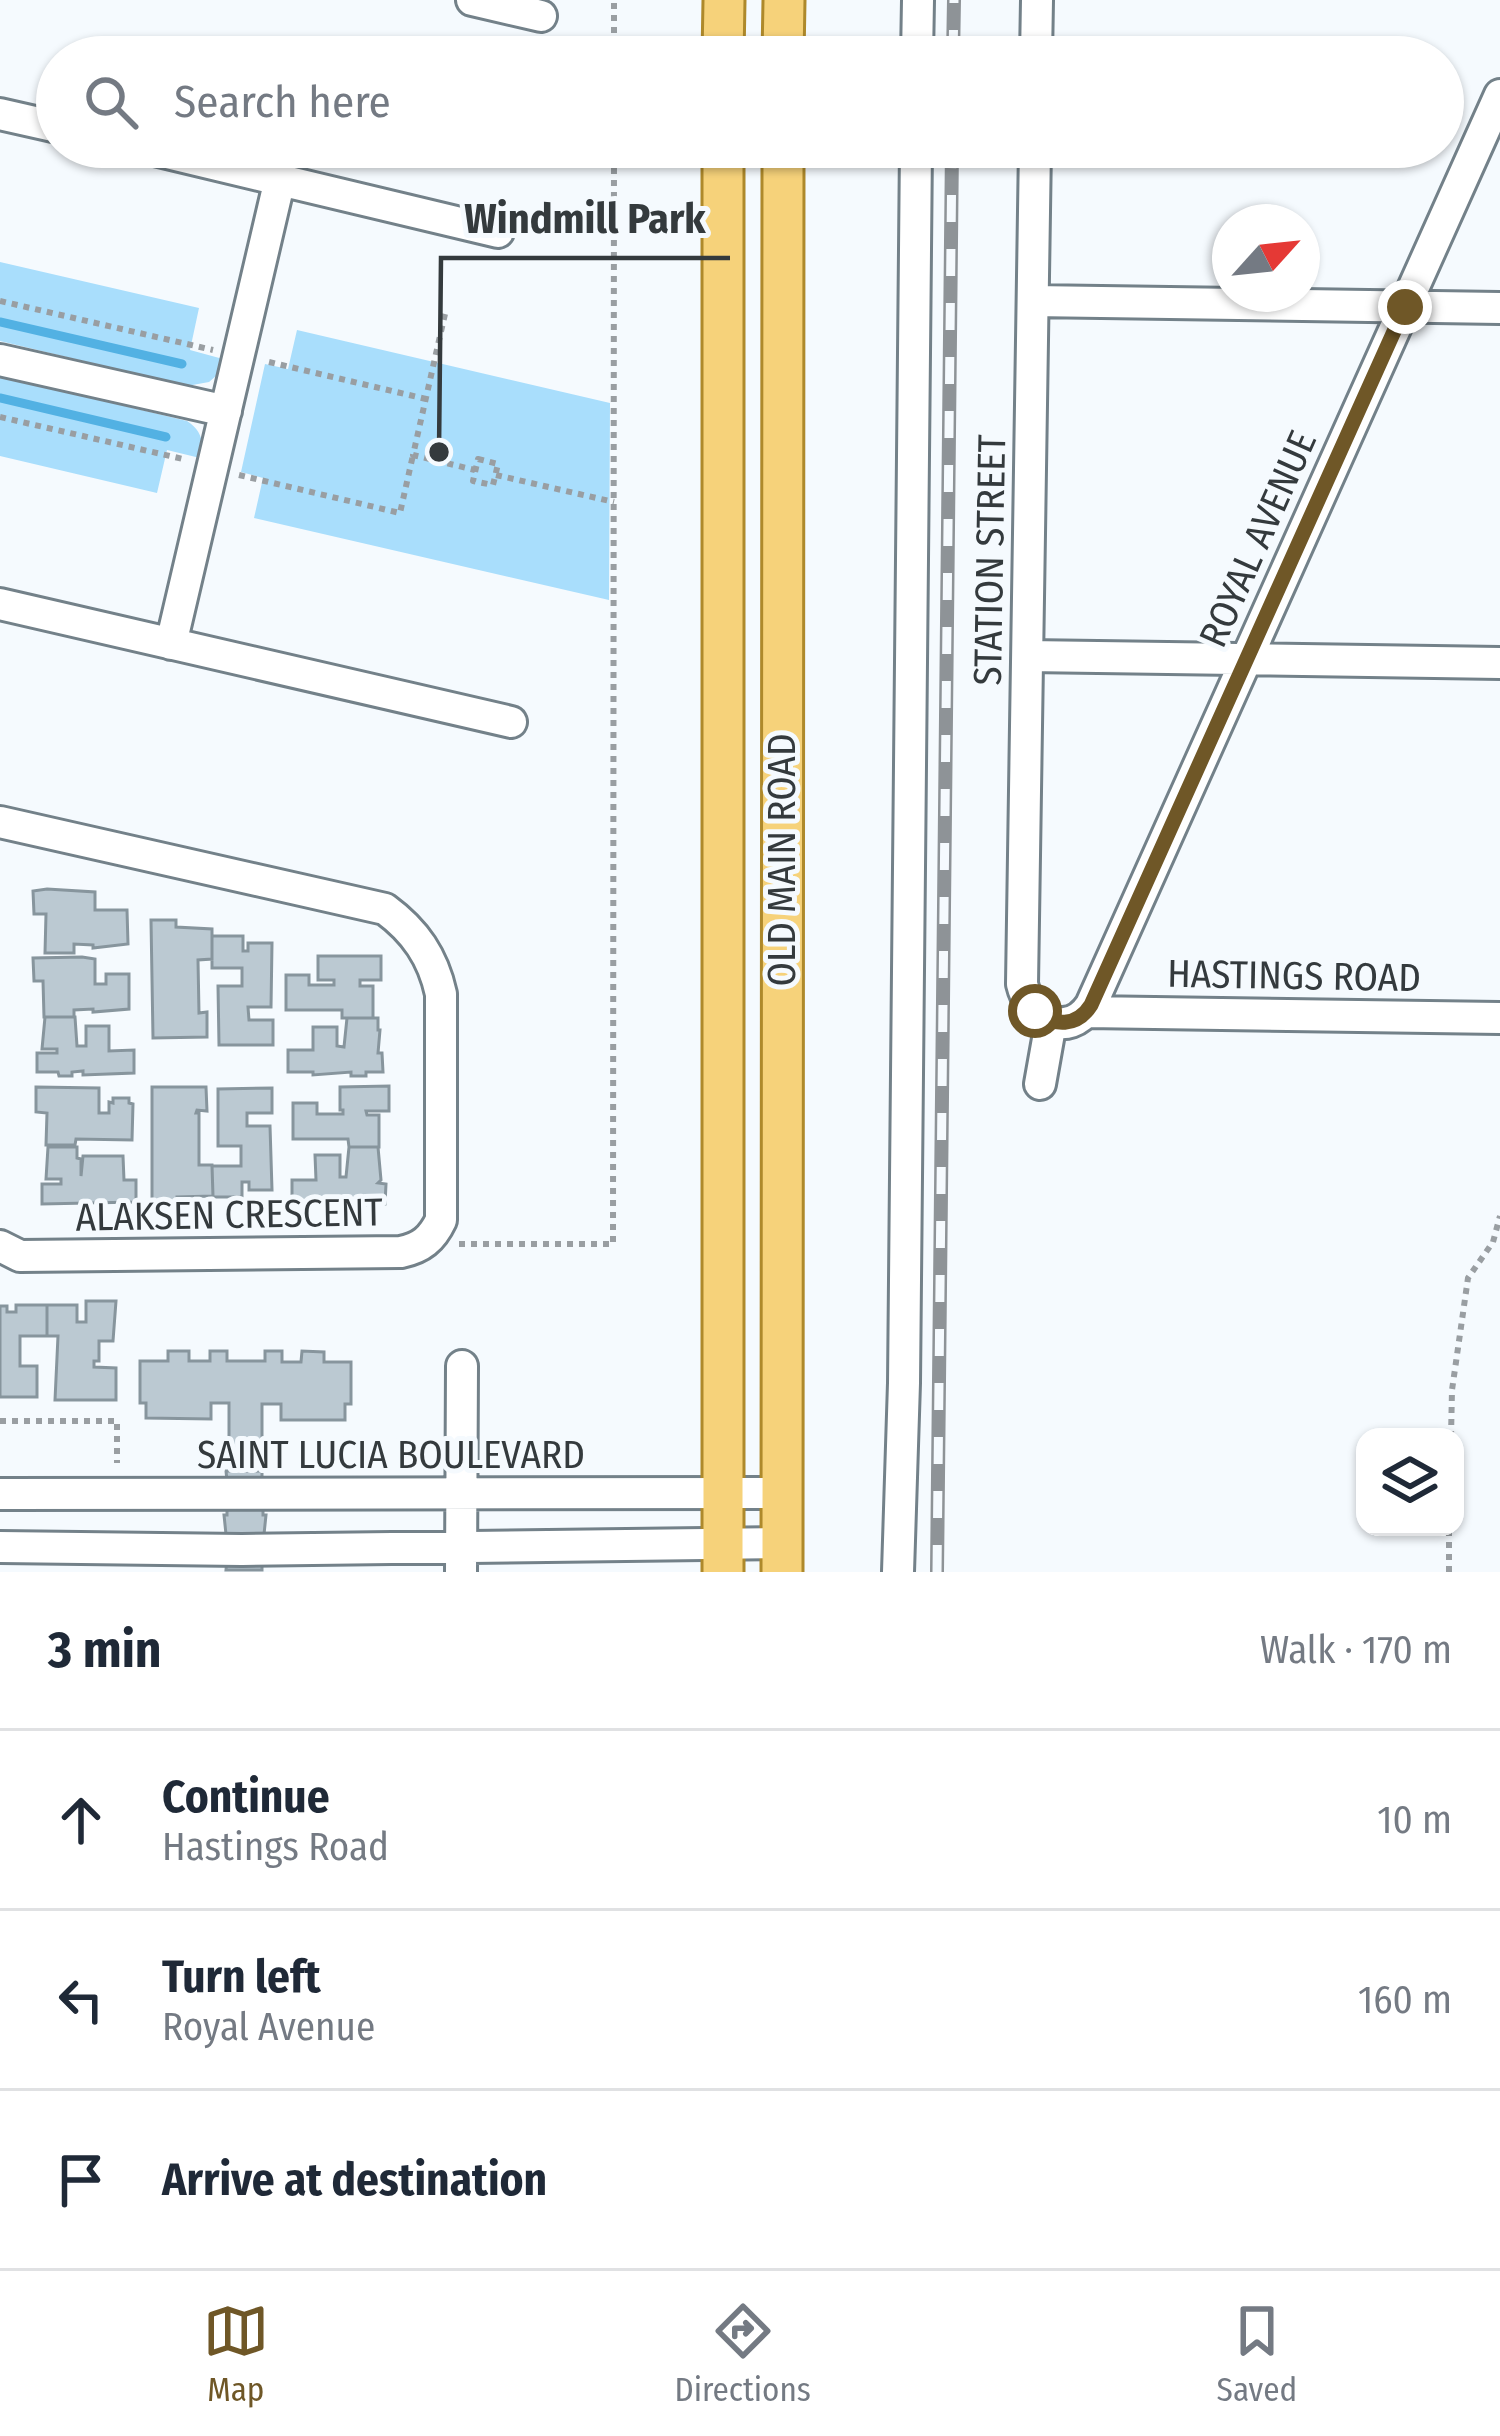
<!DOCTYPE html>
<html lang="en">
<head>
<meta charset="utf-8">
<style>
	:root { --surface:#fff; --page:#f2f2f3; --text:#1f2937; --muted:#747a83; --line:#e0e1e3; --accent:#6f5727 }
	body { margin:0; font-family:"Fira Sans Condensed",sans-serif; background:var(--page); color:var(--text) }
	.controls { position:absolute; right:36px; bottom:36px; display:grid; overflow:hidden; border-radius:24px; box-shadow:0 3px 9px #0004 }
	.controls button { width:108px; height:108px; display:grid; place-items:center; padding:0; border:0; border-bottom:3px solid var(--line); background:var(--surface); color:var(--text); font:60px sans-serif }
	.compass { position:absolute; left:1212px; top:204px; width:108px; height:108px; border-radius:50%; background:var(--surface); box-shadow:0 3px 9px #0004; rotate:63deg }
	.stop { position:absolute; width:36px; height:36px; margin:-27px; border:9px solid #6f5727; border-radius:50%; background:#fff }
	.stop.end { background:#6f5727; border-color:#fff; box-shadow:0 3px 12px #0008 }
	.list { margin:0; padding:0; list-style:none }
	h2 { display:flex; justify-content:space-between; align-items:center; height:156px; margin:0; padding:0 48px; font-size:51px }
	h2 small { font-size:39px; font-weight:400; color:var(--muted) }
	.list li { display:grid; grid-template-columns:78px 1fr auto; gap:36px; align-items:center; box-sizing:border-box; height:180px; padding:0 48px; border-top:3px solid var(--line) }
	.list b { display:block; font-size:45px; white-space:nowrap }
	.list p { margin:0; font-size:39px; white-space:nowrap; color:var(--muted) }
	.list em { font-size:39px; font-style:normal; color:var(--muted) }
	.icon { flex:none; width:66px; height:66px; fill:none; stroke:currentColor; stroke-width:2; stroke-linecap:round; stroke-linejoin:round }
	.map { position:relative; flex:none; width:1500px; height:1572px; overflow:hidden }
	.search { position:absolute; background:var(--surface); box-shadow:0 3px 9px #0004; left:36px; right:36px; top:36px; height:132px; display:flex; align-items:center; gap:30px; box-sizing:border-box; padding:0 42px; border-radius:66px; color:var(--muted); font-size:45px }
	.sheet { height:696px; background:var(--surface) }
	nav { display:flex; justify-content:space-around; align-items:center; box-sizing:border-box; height:168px; border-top:3px solid var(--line); background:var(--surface); font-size:33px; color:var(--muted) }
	nav a { display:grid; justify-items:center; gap:6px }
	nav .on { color:var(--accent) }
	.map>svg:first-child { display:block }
</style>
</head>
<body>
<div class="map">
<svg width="1500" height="1572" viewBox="0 0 1500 1572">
	<rect width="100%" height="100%" fill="#f5fafe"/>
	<path fill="#a9defc" d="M0 262 199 308 190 350 223 359 216 376 209 382 187 386 0 341Z
		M297 330 610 403 609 600 254 518 263 478 241 472 265 364 288 369Z
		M0 376 187 421C201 430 205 442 200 458L167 450 157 493 0 456Z"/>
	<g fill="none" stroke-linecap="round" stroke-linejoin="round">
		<path stroke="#52b1e3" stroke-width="9" d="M0 322 182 364
			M0 398 166 437"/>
	</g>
	<path fill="#bbc9d2" stroke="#87959d" stroke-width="3" d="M47 889 95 892V910H127L128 944 93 948V945L74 944V953H45L46 914H34L33 891Z
		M151 920H176V927L212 929V959L198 960 199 1013 207 1012V1037L153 1038Z
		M212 936H243V951H248V943H272L271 1007H248L249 1020H273V1045H219L218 986H242V968H212Z
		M318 956H381V980H360V986H373V1018H342V1010H286V975H309V985H334V980H318Z
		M82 957 95 959V984H106V974H129V1009L93 1012V1009L74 1010V1017H44L43 981H34L33 958Z
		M45 1017H75L77 1046H86V1026H109V1051L134 1050V1073L83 1075V1071L72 1072V1076H59L58 1072H37V1053H57V1049H42Z
		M347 1018H378V1030H380L378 1053H382L383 1072H366V1076H351V1072L313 1075V1072H288V1050H313V1027H337V1046L344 1047Z
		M389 1086V1111H366L367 1115H379V1147H349L348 1139H293V1103H317V1114H343V1110H340V1087Z
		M36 1087 99 1088V1113H109V1102L113 1103V1098H129V1103L133 1104 132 1140 76 1139 75 1145H46L47 1113 36 1112Z
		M152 1087H206L207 1111 197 1110 196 1113H199V1165H212L213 1196 177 1197V1205H152Z
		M272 1088V1113H247V1126H270L272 1190H249V1182H242V1197H213L212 1166H241V1146H218V1089Z
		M48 1147H77V1158L81 1159V1176L83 1156H123L124 1180H136V1202L42 1204V1184H61V1179H46Z
		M349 1147H378L381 1180 378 1183 386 1184 385 1204 354 1206V1203L315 1205V1202H292V1180H316L315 1155H340V1177H346Z
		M86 1301H116L113 1341H99V1361H94V1367L116 1368V1400H55L58 1336H47V1305H77V1322H86Z
		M16 1305H47V1336H20V1366H37V1397H0V1306H7V1312H16Z
		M168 1351H189V1361H210V1351H227V1361H265V1351H282V1362H301L302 1351 324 1352V1362H351V1404H345V1420H281V1404H262V1447H229V1403H211V1419L146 1418V1403H140V1361H168Z
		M226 1471H262V1481H227Z
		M227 1496H263V1515H266L263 1544H227L224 1515H227Z
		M227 1559H262V1570H226Z"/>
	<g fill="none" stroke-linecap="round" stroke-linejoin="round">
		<g stroke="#738189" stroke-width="36">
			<path id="minor" d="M472 0 541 16
				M917 57 918 0
				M1036 57 1037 0
				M0 114 57 127
				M142 147 498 232
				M1035 147 1022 984C1030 1018 1067 1041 1091 1005L1500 95
				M1033 301 1500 308
				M0 360 226 411
				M0 604 511 722
				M171 644 280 179
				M1028 656 1500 663
				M0 822 385 909C415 931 433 957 441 994V1220C432 1239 421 1248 401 1252L20 1256 0 1246
				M1087 1012 1500 1018
				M1040 1084 1051 1022
				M0 1494 783 1493
				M0 1547 242 1550 782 1543
				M461 1572 462 1366
				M898 1572 904 1383 916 147"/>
		</g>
		<g stroke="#ae892b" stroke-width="45">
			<path id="major" d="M723 57 724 0
				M783 57 784 0
				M723 1572V147
				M782 1572 783 147"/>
		</g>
		<path stroke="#999ea2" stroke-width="6" stroke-dasharray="6 6" stroke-linecap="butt" d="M614 57V0
			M0 301 213 350
			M445 314 413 455 475 470
			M269 362 426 399
			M0 417 183 459
			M478 459 498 464 493 485 473 481Z
			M239 475 400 513 413 455
			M496 475 614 502
			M459 1244H613L614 147
			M0 1421H117V1463
			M1451 1437 1452 1390 1468 1278 1493 1242 1500 1216
			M1449 1572V1527"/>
		<use href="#minor" stroke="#fff" stroke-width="30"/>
		<use href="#major" stroke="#f6d27a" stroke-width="39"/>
		<g stroke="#8e9397" stroke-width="14">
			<path id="rail" d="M953 57 954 0
				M937 1572 952 147"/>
		</g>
		<use href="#rail" stroke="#f5fafe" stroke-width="9" stroke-dasharray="27" stroke-linecap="butt"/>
	</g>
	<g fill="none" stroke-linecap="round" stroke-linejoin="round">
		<path stroke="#6f5727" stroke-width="15" d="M1035 1011C1054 1027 1077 1027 1091 1005L1405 307"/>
	</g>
	<g text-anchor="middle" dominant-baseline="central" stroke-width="10" stroke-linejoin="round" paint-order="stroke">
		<g font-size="39" fill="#343a3d" stroke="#f5fafe">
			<text transform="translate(1258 539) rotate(-66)">ROYAL AVENUE</text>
			<text transform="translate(990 560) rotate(-89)">STATION STREET</text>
			<text transform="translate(782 860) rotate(-90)">OLD MAIN ROAD</text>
			<text transform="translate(1294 976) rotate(1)">HASTINGS ROAD</text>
			<text transform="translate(229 1215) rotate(-1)">ALAKSEN CRESCENT</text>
			<text x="391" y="1455">SAINT LUCIA BOULEVARD</text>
		</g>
	</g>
	<path fill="none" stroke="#343a3d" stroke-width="4.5" d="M439 452L441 258H730"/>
	<circle fill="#343a3d" stroke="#f5fafe" stroke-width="4.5" cx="439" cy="452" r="12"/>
	<g font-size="42" text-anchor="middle" font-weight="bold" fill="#343a3d" stroke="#f5fafe" stroke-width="10" stroke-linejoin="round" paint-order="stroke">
		<text x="585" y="233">Windmill Park</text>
	</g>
</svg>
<div class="controls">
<button><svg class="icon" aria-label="layers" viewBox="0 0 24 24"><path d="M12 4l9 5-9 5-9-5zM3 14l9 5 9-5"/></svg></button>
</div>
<svg class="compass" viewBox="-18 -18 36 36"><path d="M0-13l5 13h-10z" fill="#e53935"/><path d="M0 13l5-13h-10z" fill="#747a83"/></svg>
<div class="stop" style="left:1035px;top:1011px"></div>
<div class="stop end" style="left:1405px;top:307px"></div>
<div class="search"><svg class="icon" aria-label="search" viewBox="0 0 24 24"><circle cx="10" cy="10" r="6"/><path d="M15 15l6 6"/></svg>Search here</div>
</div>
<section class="sheet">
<h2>3 min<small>Walk · 170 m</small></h2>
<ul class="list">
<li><svg class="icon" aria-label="ahead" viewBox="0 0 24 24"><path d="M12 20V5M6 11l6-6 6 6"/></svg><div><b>Continue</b><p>Hastings Road</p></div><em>10 m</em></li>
<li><svg class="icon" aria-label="left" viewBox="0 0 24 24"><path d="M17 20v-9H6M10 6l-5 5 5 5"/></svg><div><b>Turn left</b><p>Royal Avenue</p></div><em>160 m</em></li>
<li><svg class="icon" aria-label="arrive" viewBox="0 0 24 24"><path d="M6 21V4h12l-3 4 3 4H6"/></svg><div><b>Arrive at destination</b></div></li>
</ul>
</section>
<nav>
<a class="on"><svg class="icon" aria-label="map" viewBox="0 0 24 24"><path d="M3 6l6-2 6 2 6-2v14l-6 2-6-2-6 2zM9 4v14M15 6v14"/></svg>Map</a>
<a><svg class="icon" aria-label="directions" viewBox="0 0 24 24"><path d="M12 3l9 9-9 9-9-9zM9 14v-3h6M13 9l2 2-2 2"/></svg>Directions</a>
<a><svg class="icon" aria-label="saved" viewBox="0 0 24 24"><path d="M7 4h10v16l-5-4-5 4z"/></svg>Saved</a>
</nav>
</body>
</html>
